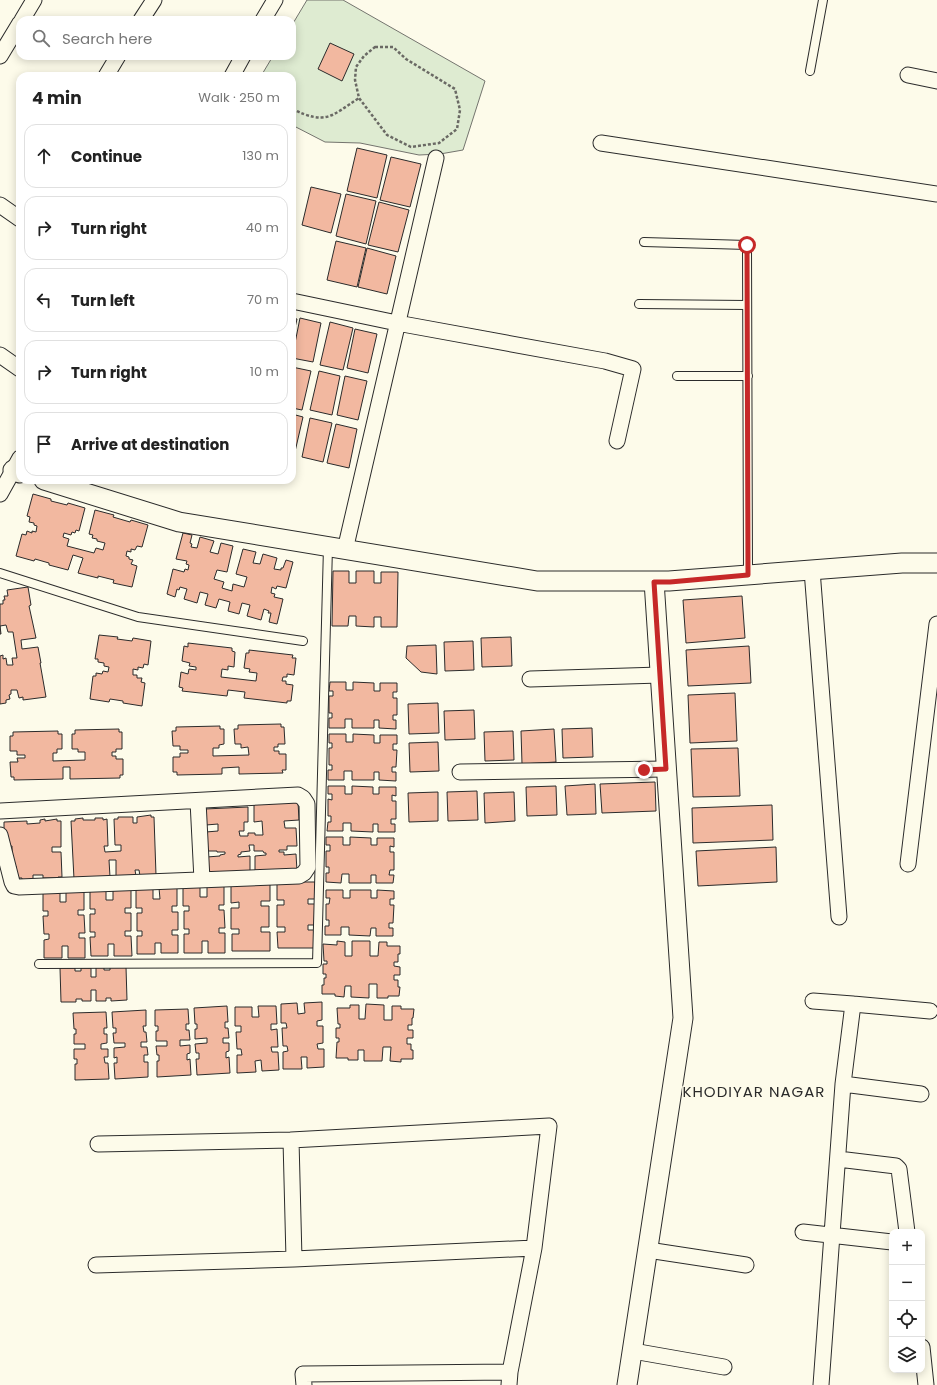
<!DOCTYPE html>
<html lang="en">
<head>
<meta charset="utf-8">
<style>
	:root { --surface:#fff; --page:#f6f6f6; --text:#222; --muted:#767676; --line:#e0e0e0 }
	body { margin:0; font-family:Poppins,sans-serif; background:var(--page); color:var(--text) }
	.controls { position:absolute; right:12px; bottom:12px; display:grid; overflow:hidden; border-radius:8px; box-shadow:0 2px 10px #0003 }
	.controls button { width:36px; height:36px; display:grid; place-items:center; padding:0; border:0; border-bottom:1px solid var(--line); background:var(--surface); color:var(--text); font:20px sans-serif }
	.stop { position:absolute; width:12px; height:12px; margin:-9px; border:3px solid #c62828; border-radius:50%; background:#fff }
	.stop.end { background:#c62828; border-color:#fff; box-shadow:0 1px 4px #0008 }
	.list { margin:0; padding:0; list-style:none }
	h2 { display:flex; justify-content:space-between; align-items:center; height:52px; margin:0; padding:0 16px; font-size:17px }
	h2 small { font-size:13px; font-weight:400; color:var(--muted) }
	.list li { display:grid; grid-template-columns:26px 1fr auto; gap:12px; align-items:center; box-sizing:border-box; height:64px; margin:0 8px 8px; padding:0 8px; border:1px solid var(--line); border-radius:12px }
	.list b { display:block; font-size:15px; white-space:nowrap }
	.list em { font-size:13px; font-style:normal; color:var(--muted) }
	.icon { flex:none; width:22px; height:22px; fill:none; stroke:currentColor; stroke-width:2; stroke-linecap:round; stroke-linejoin:round }
	.map { position:relative; flex:none; width:937px; height:1385px; overflow:hidden }
	.search { position:absolute; background:var(--surface); box-shadow:0 2px 10px #0003; left:16px; top:16px; width:280px; height:44px; display:flex; align-items:center; gap:10px; box-sizing:border-box; padding:0 14px; border-radius:12px; color:var(--muted); font-size:15px }
	.panel { position:absolute; background:var(--surface); box-shadow:0 2px 10px #0003; left:16px; top:72px; width:280px; height:412px; border-radius:12px }
	.map>svg:first-child { display:block }
</style>
</head>
<body>
<div class="map">
<svg width="937" height="1385" viewBox="0 0 937 1385">
	<rect width="100%" height="100%" fill="#fdfbea"/>
	<path fill="#deebd1" stroke="#74746e" d="M307 0H343L485 81 463 150 440 154 419 155 360 143 325 142 292 125V76H261L273 56H292V25Z"/>
	<path fill="#f2b8a0" stroke="#2b2b2b" d="M330 43 354 54 342 81 318 69Z
		M357 148 387 155 377 198 347 191Z
		M391 157 421 164 410 207 380 200Z
		M311 187 341 194 331 233 302 225Z
		M346 194 376 201 366 244 336 236Z
		M379 202 409 210 398 252 368 245Z
		M336 241 366 248 357 287 327 280Z
		M367 248 396 256 387 294 358 287Z
		M292 318 297 319 292 341Z
		M300 318 321 323 313 362 292 358Z
		M330 322 353 328 343 370 320 365Z
		M355 329 377 334 368 373 347 368Z
		M292 367 311 371 302 410 292 408Z
		M319 371 340 376 332 415 310 410Z
		M345 376 367 381 358 420 337 415Z
		M292 414 303 417 294 456 292 455Z
		M310 418 332 423 323 462 302 457Z
		M336 424 357 429 349 468 327 463Z
		M33 494 51 499V501L67 505 68 503 85 508 79 531 76 530 75 533 72 532 71 535 64 533 63 537 69 539 67 546 94 553 96 548 103 550 105 543 97 541V539L92 538 93 535 89 534 95 510 114 515 113 517 130 522 131 520 148 525 142 547 137 546 135 550 131 549V552L127 551 126 556 129 557V559L133 560 131 564 137 566 132 587 113 583 114 580 98 576V578L78 573 83 558 73 555 68 570 49 565V563L35 559 34 561 16 556 22 534 26 535 27 531 32 533V531L36 532 37 526 34 525V523L29 522 30 517 27 516Z
		M183 533 192 535 190 543 192 544 191 547 197 548 200 537 214 541 210 552 218 554 221 543 233 546 227 572 217 570 214 579 224 582 222 588 232 591 233 584 244 587 247 577 236 574 243 549 256 552 253 563 260 564 263 554 277 558 274 569 281 570V568H283L286 560 293 562 286 588 277 586 276 589 272 587 271 593 275 594 274 597 283 599 277 624 269 622 271 613H268L269 611 264 609 261 620 247 616 250 605 242 603 239 614 228 611 230 602 219 599 216 608 205 605 208 594 200 592 197 603 184 599 187 589 180 587 179 590 177 589 175 597 167 594 173 569 184 572 185 569 188 570 189 565 186 564 187 561 176 559Z
		M333 571H349V583H356V571H374V583H381V572H398L397 627H381V617H374V627L356 626V616H349L348 626H332Z
		M28 587 31 605 29 606 36 638 21 640 22 649 38 647 41 663H40L46 697 23 700V697L19 698 17 690H11V694L9 695 10 699 6 700V703L0 704V656L3 655V659L6 658 7 665H13L12 658H17L13 632H8L6 625 0 626 1 634H0V604H3V600H5L4 596H8L7 590Z
		M742 596 745 638 686 643 683 600Z
		M99 635 118 637 117 639 132 641 133 638 151 641 148 665 144 664 143 668 138 667V670L133 669V675H137V678H142L141 682 145 683 142 706 123 703V701L110 699 109 702 90 699 93 676H96V673L102 674 103 671 108 672 109 667 104 666V663L98 662V659H95Z
		M511 637 512 666 482 667 481 638Z
		M473 641 474 670 445 671 444 642Z
		M188 643 232 648V651L235 652 234 667 228 666V670L222 669 221 677 256 681 257 673 249 672 250 669 244 668 246 653H249V650L293 655 292 658H296L294 675 287 674V677H283L282 681H286V684L293 685 291 701H287V703L244 698 245 692 228 690 227 696 182 691 183 688 179 687 181 672 188 674 189 669 196 670V667L189 666 190 663 182 661 184 646 188 647Z
		M436 645 437 674 421 672 406 658 407 646Z
		M749 646 751 683 688 686 686 650Z
		M330 682H346V690H353V682L374 683V691H380V683H397V692H393V698H397V715H393V720H396V729L379 728V720H374V728H352V719H345V728H329V718H332V713H329V696H333V691H329Z
		M735 693 737 741 690 743 688 695Z
		M438 703 439 733 409 734 408 704Z
		M474 710 475 739 445 740 444 711Z
		M281 724V727H284L285 744H278V747H274V751H279V754H286V770H282L283 773 239 774V767L222 768V774L177 775V772H173V757H180V753H188V750H180V746H173L172 731H176V727L220 726V729H224V744L219 745V748H213V756L249 755 248 747 241 748V744H235L234 729H238V725Z
		M592 728 593 757 563 758 562 729Z
		M119 729V732H122V749H116V752H112V756H116V759H123V775H120V778L70 779V767H63V779L14 780V777H11L10 762H18L17 758H25V755H17V751H10V736H13V732L58 731V734H62V749H57V753H53V761L85 760V752H78V749H72V734H75V730Z
		M554 729 556 762 522 764 521 731Z
		M513 731 514 760 485 761 484 732Z
		M329 734H346V742H353V734L374 735V743H380V735H397V744H393V750H397L396 767H392V772H396V781L379 780V772H374V780H352V771H344V780H328V770H332V765H329V748H332V743H329Z
		M438 742 439 771 410 772 409 743Z
		M738 748 740 796 693 797 691 749Z
		M655 782 656 811 602 813 600 784Z
		M595 784 596 814 567 815 565 786Z
		M328 786H345V794H352V786L373 787V794H379V787H396V796L392 795V801H396V819H391V824H395V832H378V824H373V832L351 831V823H343V831H327L328 822H331V816H328V799L332 800V794H328Z
		M556 786 557 815 527 816 526 787Z
		M477 791 478 820 448 821 447 792Z
		M438 792V821L409 822 408 793Z
		M514 792 515 821 485 823 484 793Z
		M298 802 299 820 284 821 285 828H296L297 846H287V850H279V852H284V855L296 854 297 871 255 873V856L266 855V853H264L263 851H254V845H249L250 851 241 852V854L238 855V857L250 856V873L208 875 207 857 220 856V855L225 854V852H217V851H207L206 832 218 831V824L206 825 205 809 248 807V822H244V831H239L240 836H248V833H255V835H263L262 821 254 822V804Z
		M772 805 773 840 693 843 692 808Z
		M151 815V817H154L156 875 140 876 139 870H135L136 876 116 877V860H109L110 877 74 879 71 821H75V819L83 818V820H95V818H103V820L107 819 108 846H104L105 852 121 851V845H115L114 819H118V817H133V823H137V817Z
		M45 819V821L57 819V821H61V847H52V852H61L62 877H58V878H43V875H33V879L22 880V878H18L16 875V866H12V846H8L4 833V822L27 821V824L40 823V820Z
		M326 837H343V845H350V837L371 838V845H377V838H394V847L390 846V852H394V870H390L389 875H394L393 883H376V875H371V883H349V874H342L341 883 326 882V873H329V867H326V851H330V845H326Z
		M776 847 777 882 698 886 696 851Z
		M277 882H315L316 899H308V904H315V925H308V930H316V948H278L277 932H285V927H277V905H284V900H277Z
		M231 884H270V901H261V906H269V927H261V932H270V951H232V934H239V929H231V908H239V902L231 903Z
		M224 885V905H219V910H224L225 928H219V933H225V953H208V941H202V953H184V934H189V929H184V911H189V906H183V886H200V897H207V886Z
		M177 887V906H172V912H178V930H172V935H178V953H161V943H155V954H137V936H142V931H137V913H142V908H136V888H153V899H160L159 888Z
		M113 889H131V908H125V913H131V931H125V936H131L132 956H114V944H108V956H91L90 937H95V932H90V914H95V909H90V890H106V900H113Z
		M326 890H343V898H350V890H371V898H377V890L394 891V899H390V905H394L393 923H389V928H393V936H376V928H371L370 936 349 935V927H341V935H325V926H329V920H326V904H329L330 898H326Z
		M43 891H60V902H66V891H84V910H78V915H84L85 933H79V938H85V958H68V946H62V958H44V940L49 939V934H44L43 916H48V911H43Z
		M337 941 345 942V956H352V941H370V956H378L379 942H387V946H400V954H398V962H394V966L400 967V975H394V980H398V987H400L399 996H388V998H377V984H369V998L351 997V986H345L344 997 335 996V994H322V985H324V978H326V974H323V964H327V961H324L323 944 337 945Z
		M96 967H104V970H110V967H126L127 1000 111 1001V998H106V1001H96V990H91V1001H82V999H76V1002H61L60 968H75V971H81V968H91V977H96Z
		M322 1002V1020L317 1021V1026H323V1043L317 1044 318 1049H324V1067L307 1068V1057H301L302 1069H283V1052L288 1051 287 1046H283L282 1028H287L286 1023H281V1004L297 1003 298 1014 305 1013 304 1003Z
		M366 1004 384 1005V1020H392V1006H401V1009H414L413 1018H412V1025H408V1030H413V1038H407V1044H411V1050H413V1059H401V1062L390 1061 391 1047H383L382 1061H364V1050H358V1060H348V1058H336L337 1042H339V1038H336V1028H340V1024H338L337 1008H350V1005H359V1019H365Z
		M227 1006 228 1022H225V1028H228L229 1038H223V1043H229V1051L226 1052V1058L229 1057 230 1073 197 1075 196 1059H199V1053H196L195 1044 207 1043V1038L195 1039V1029H197V1024H195L194 1008Z
		M258 1006H276L277 1024H271V1030L277 1029 278 1047H271L272 1052H278L279 1070 262 1071 261 1060 255 1061 256 1072 237 1073V1055H242L241 1049H237L236 1032H241V1026H235V1007H252V1017H259Z
		M188 1009 189 1024H186V1030H189L190 1040H180V1046L190 1045V1053L187 1054V1060L190 1059 191 1075 157 1077V1061H159V1055H157L156 1046H167V1041H156V1031H158V1026H155V1010Z
		M146 1010V1026H143L144 1032H146L147 1042H141V1047H147L148 1055H144V1062H148V1077L115 1079 114 1063H117V1057L114 1058V1048L125 1047V1043H114L113 1033H116V1028H113L112 1012Z
		M106 1012 107 1028H104V1034H107V1043L101 1044V1049H108V1057H104L105 1063H108L109 1079 75 1080V1064H77V1059H74V1049H85V1044H74V1034H76V1029H74L73 1013Z"/>
	<g fill="none" stroke-linecap="round" stroke-linejoin="round">
		<g stroke="#2b2b2b" stroke-width="10">
			<path id="service" d="M810 71 823 0
				M644 242 747 245 748 575
				M639 304 747 305
				M677 376H748
				M0 573 138 617 303 641
				M39 964 317 963 328 547"/>
		</g>
		<g stroke="#2b2b2b" stroke-width="17">
			<path id="minor" d="M22 20 34 0
				M141 20 154 0
				M263 20 275 0
				M0 56 20 23
				M908 75 937 81
				M106 76 118 56
				M232 76 243 56
				M601 143 937 194
				M0 205 20 219
				M292 301 397 323 605 361 633 369 617 441
				M0 355 20 369
				M0 494 20 458
				M345 550 436 158
				M812 570 839 917
				M530 679 660 675
				M460 772 666 769
				M198 801 202 880
				M0 811 298 795 303 798 307 804 308 867 304 873 299 876 19 887 14 886 12 882 0 835
				M908 864 937 624
				M813 1001 853 1004 930 1011
				M843 1084 921 1094
				M98 1144 291 1140
				M838 1159 896 1166 899 1169 907 1232
				M803 1232 892 1242
				M648 1250 746 1265
				M96 1265 294 1259
				M922 1347 926 1385
				M633 1351 724 1367
				M510 1372 534 1248 549 1126 291 1140 294 1259 534 1248
				M304 1385 303 1374 510 1372 509 1385
				M821 1385 843 1084 853 1004"/>
		</g>
		<g stroke="#2b2b2b" stroke-width="21">
			<path id="tertiary" d="M13 470 20 473
				M44 480 179 522 537 581H669L902 563H937
				M627 1385 683 1018 654 581"/>
		</g>
		<path stroke="#6a6964" stroke-width="2.5" stroke-dasharray="3 2" stroke-linecap="butt" d="M375 47H393L406 59 455 89 460 110 457 129 439 143 411 147 387 135 359 98 355 80 356 67 364 56Z
			M292 109C326 125 330 117 359 98"/>
		<use href="#service" stroke="#fdfbea" stroke-width="8"/>
		<use href="#minor" stroke="#fdfbea" stroke-width="15"/>
		<use href="#tertiary" stroke="#fdfbea" stroke-width="19"/>
	</g>
	<g fill="none" stroke-linecap="round" stroke-linejoin="round">
		<path stroke="#c62828" stroke-width="5" d="M644 770 666 769 654 582H670L748 575 747 245"/>
	</g>
	<g text-anchor="middle" dominant-baseline="central" stroke-width="3" stroke-linejoin="round" paint-order="stroke">
		<g font-size="15" letter-spacing="1" fill="#2b2b2b" stroke="#fdfbea">
			<text x="754" y="1091">KHODIYAR NAGAR</text>
		</g>
	</g>
</svg>
<div class="controls">
<button>+</button>
<button>−</button>
<button><svg class="icon" aria-label="locate" viewBox="0 0 24 24"><circle cx="12" cy="12" r="6"/><path d="M12 2v4M12 18v4M2 12h4M18 12h4"/></svg></button>
<button><svg class="icon" aria-label="layers" viewBox="0 0 24 24"><path d="M12 4l9 5-9 5-9-5zM3 14l9 5 9-5"/></svg></button>
</div>
<div class="stop" style="left:747px;top:245px"></div>
<div class="stop end" style="left:644px;top:770px"></div>
<div class="search"><svg class="icon" aria-label="search" viewBox="0 0 24 24"><circle cx="10" cy="10" r="6"/><path d="M15 15l6 6"/></svg>Search here</div>
<section class="panel">
<h2>4 min<small>Walk · 250 m</small></h2>
<ul class="list">
<li><svg class="icon" aria-label="ahead" viewBox="0 0 24 24"><path d="M12 20V5M6 11l6-6 6 6"/></svg><div><b>Continue</b></div><em>130 m</em></li>
<li><svg class="icon" aria-label="right" viewBox="0 0 24 24"><path d="M7 20v-9h11M14 6l5 5-5 5"/></svg><div><b>Turn right</b></div><em>40 m</em></li>
<li><svg class="icon" aria-label="left" viewBox="0 0 24 24"><path d="M17 20v-9H6M10 6l-5 5 5 5"/></svg><div><b>Turn left</b></div><em>70 m</em></li>
<li><svg class="icon" aria-label="right" viewBox="0 0 24 24"><path d="M7 20v-9h11M14 6l5 5-5 5"/></svg><div><b>Turn right</b></div><em>10 m</em></li>
<li><svg class="icon" aria-label="arrive" viewBox="0 0 24 24"><path d="M6 21V4h12l-3 4 3 4H6"/></svg><div><b>Arrive at destination</b></div></li>
</ul>
</section>
</div>
</body>
</html>
